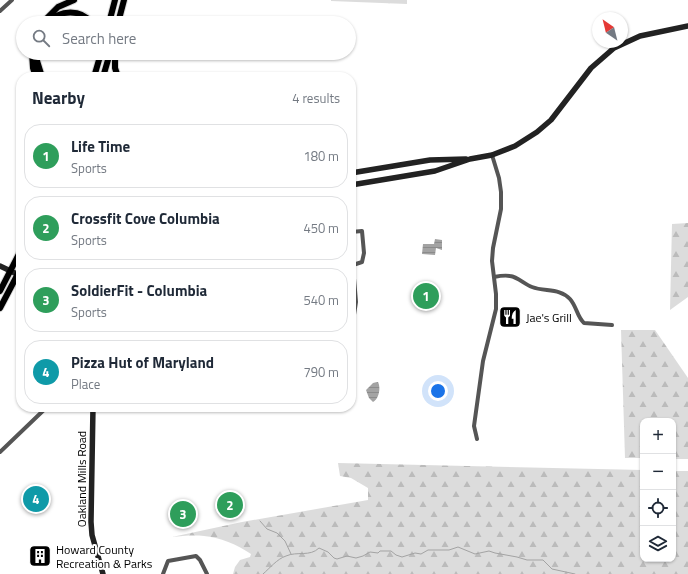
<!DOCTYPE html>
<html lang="en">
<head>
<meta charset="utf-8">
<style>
	:root { --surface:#fff; --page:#f6f6f7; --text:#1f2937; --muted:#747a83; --line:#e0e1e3; --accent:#000 }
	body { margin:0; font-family:"Titillium Web",sans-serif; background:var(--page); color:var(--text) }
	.controls { position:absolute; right:12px; bottom:12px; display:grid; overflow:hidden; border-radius:8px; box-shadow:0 1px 3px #0004 }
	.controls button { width:36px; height:36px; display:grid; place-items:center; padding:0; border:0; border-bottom:1px solid var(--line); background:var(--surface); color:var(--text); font:20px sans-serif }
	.compass { position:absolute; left:592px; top:12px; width:36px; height:36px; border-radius:50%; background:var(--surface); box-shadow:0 1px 3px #0004; rotate:325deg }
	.you { position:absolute; left:438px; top:391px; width:14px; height:14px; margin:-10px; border:3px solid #fff; border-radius:50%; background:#1a73e8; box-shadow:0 0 0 6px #1a73e833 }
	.badge { display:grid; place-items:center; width:26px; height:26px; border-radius:50%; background:var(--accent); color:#fff; font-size:13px; font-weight:700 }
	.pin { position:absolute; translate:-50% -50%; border:2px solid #fff; box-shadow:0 1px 4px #0006 }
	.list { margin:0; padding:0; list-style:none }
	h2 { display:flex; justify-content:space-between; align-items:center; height:52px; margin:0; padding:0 16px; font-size:17px }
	h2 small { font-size:13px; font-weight:400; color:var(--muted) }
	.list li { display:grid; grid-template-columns:26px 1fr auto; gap:12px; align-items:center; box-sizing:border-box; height:64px; margin:0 8px 8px; padding:0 8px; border:1px solid var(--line); border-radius:16px }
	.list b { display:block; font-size:15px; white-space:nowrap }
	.list p { margin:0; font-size:13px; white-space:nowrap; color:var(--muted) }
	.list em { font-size:13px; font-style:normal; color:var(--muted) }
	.icon { flex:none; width:22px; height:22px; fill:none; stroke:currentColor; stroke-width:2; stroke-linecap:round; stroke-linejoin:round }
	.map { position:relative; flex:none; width:688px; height:574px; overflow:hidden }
	.search { position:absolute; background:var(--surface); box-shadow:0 1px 3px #0004; left:16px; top:16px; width:340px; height:44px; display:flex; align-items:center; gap:10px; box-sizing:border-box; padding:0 14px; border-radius:22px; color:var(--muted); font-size:15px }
	.panel { position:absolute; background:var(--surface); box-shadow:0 1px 3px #0004; left:16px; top:72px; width:340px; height:340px; border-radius:16px }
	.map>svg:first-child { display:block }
</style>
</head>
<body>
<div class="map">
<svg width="688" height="574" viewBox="0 0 688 574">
	<defs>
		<pattern id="grass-tufts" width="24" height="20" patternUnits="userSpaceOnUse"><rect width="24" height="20" fill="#dcdcdc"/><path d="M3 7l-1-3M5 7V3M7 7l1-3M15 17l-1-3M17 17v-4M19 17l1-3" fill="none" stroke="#bbb"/></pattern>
		<pattern id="forest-firs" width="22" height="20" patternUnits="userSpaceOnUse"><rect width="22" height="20" fill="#dcdcdc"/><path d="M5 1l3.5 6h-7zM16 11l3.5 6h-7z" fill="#bbb"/></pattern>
		<pattern id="water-rules" width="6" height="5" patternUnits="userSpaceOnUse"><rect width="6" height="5" fill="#a3a3a3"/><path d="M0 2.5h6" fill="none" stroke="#8b8b8b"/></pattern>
	</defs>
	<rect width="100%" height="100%" fill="#fff"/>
	<path fill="url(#grass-tufts)" d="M331 0H407V4L331 1Z"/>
	<path fill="url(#forest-firs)" d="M688 223V297L670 310 672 224Z
		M621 330H655L688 378V459H673V421H643V458H625Z
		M338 463 643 470V559H673V471H688V574H233L235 567 240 560 250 557 251 554C238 545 219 537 204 536 193 535 182 536 172 537L242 522 368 500V488L351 478 340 476Z"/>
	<path fill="url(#water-rules)" d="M435 239 442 240V250L436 248 435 255 422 254 423 244H434Z
		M378 382C381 388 379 399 373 402L369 398 366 390 373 383Z"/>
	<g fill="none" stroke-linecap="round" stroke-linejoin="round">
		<path stroke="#a3a3a3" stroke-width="1" d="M260 521 267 529 277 533 285 541 291 554
			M263 574C270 568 277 559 286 556 297 551 310 557 319 548L328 552 334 558 337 559 347 556 356 558 363 556 370 552 378 553 380 551H391L396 555 402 557 415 553 421 554 428 550H449L458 547 475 554 489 551 495 553 517 557 527 560H543L552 569 575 574"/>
		<g stroke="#dbdbdb" stroke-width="8">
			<path id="primary" d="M42 23 58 7 74 0
				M48 23C60 9 81 9 92 23
				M109 23 115 0
				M118 23 124 0
				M32 53 33 68 36 77
				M37 53V61L42 77
				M115 53V68L118 77
				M94 77 101 53
				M103 77 110 53
				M0 291 21 250
				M0 308 21 268"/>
		</g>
		<path stroke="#555" stroke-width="4" d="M0 11 12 0
			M351 232 362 231 364 253 362 262 353 265
			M351 243 356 302 351 334
			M494 277C499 276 505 275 510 276 518 277 524 284 532 287 545 292 560 288 570 299 577 307 577 317 584 323L612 325
			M477 439 474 426 483 361 496 309V294L492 261 493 248 501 209V192L499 178 492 155
			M0 452 47 407
			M163 574 168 561 196 556 200 560 207 574"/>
		<path stroke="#222" stroke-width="5.5" d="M351 173 430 160 466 159
			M351 185 435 171 470 159 492 155 515 146 537 132 551 120 591 68 614 48 640 36 688 26
			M0 266 21 276
			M93 407 91 522 92 535 103 574"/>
		<use href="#primary" stroke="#000" stroke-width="6"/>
	</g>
	<defs>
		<g id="restaurant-square" transform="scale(1.15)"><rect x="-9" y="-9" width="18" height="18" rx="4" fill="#000" stroke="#fff"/><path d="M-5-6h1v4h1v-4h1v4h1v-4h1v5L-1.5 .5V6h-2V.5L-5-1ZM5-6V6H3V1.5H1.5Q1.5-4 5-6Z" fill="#fff"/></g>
		<g id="building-square" transform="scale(1.15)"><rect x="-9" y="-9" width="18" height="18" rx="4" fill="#000" stroke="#fff"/><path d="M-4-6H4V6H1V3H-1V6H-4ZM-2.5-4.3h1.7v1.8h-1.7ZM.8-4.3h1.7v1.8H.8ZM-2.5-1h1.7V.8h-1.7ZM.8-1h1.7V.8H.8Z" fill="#fff"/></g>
	</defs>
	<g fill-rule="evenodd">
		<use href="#restaurant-square" x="510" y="317"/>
		<use href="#building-square" x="40" y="556"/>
	</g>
	<g text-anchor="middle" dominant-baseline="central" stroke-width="4" stroke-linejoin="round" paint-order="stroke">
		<g font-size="12" fill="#000" stroke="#fff" text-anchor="start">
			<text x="526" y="317">Jae's Grill</text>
			<text x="56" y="549">Howard County<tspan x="56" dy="14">Recreation &amp; Parks</tspan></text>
		</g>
		<g font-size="12" fill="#000" stroke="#fff">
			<text transform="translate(81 479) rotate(-90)">Oakland Mills Road</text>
		</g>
	</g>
</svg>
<div class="controls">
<button>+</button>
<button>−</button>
<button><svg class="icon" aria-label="locate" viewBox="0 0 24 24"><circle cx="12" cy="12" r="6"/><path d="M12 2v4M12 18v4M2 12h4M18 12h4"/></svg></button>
<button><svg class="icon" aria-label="layers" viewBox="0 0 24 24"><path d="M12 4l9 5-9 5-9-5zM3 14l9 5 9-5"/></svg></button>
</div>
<svg class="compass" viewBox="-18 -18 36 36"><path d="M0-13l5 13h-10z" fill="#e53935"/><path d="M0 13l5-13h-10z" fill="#747a83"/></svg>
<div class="you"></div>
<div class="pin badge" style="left:426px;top:296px;background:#2e9e5b">1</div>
<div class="pin badge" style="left:230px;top:505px;background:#2e9e5b">2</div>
<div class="pin badge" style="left:183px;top:514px;background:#2e9e5b">3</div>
<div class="pin badge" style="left:36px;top:499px;background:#0f9aa8">4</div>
<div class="search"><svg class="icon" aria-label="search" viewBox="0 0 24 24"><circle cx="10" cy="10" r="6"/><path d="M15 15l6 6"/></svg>Search here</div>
<section class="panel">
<h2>Nearby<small>4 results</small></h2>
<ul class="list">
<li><span class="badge" style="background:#2e9e5b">1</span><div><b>Life Time</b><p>Sports</p></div><em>180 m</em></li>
<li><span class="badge" style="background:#2e9e5b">2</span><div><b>Crossfit Cove Columbia</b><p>Sports</p></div><em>450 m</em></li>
<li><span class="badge" style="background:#2e9e5b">3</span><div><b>SoldierFit - Columbia</b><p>Sports</p></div><em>540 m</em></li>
<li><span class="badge" style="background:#0f9aa8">4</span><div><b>Pizza Hut of Maryland</b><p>Place</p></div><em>790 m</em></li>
</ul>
</section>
</div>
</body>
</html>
